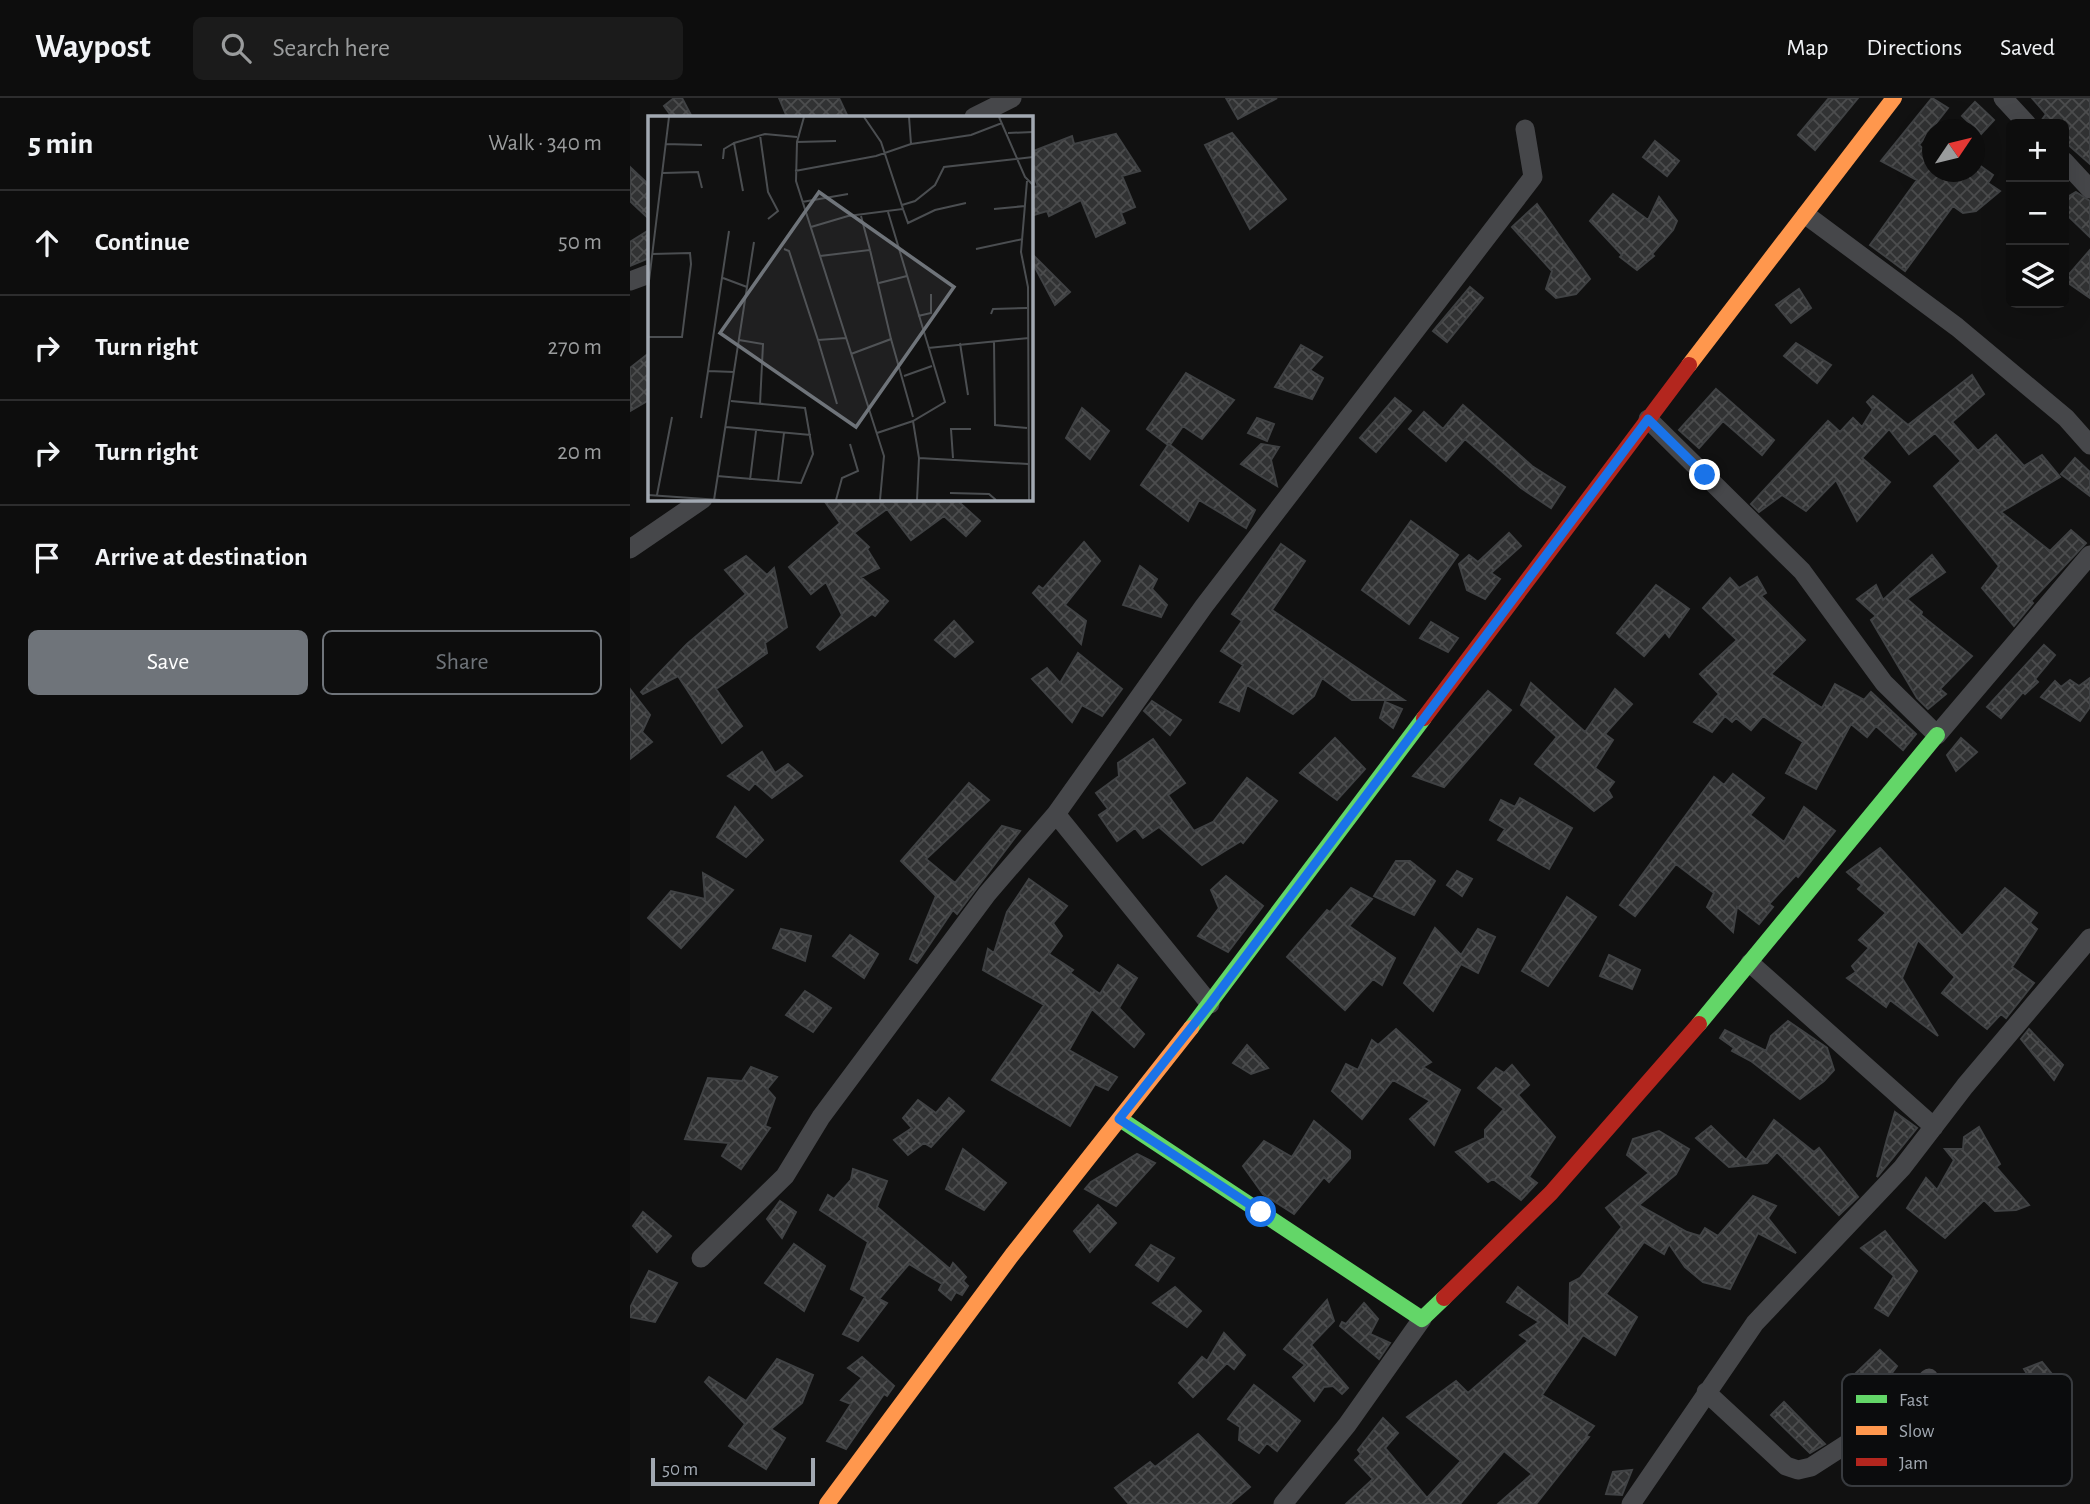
<!DOCTYPE html>
<html lang="en">
<head>
<meta charset="utf-8">
<style>
	:root { --surface:#0d0d0d; --page:#1b1b1b; --text:#f1f3f6; --muted:#9a9c9d; --line:#2d2d2e; --accent:#6f747a }
	body { margin:0; font-family:"Alegreya Sans",sans-serif; background:var(--page); color:var(--text) }
	.controls { position:absolute; right:21px; top:21px; display:grid; overflow:hidden; border-radius:10px; box-shadow:0 7px 28px #0002 }
	.controls button { width:63px; height:63px; display:grid; place-items:center; padding:0; border:0; border-bottom:2px solid var(--line); background:var(--surface); color:var(--text); font:35px sans-serif }
	.compass { position:absolute; left:1292px; top:21px; width:63px; height:63px; border-radius:50%; background:var(--surface); box-shadow:0 7px 28px #0002; rotate:55deg }
	.scale { position:absolute; left:21px; bottom:18px; width:164px; box-sizing:border-box; padding-left:7px; border:4px solid #a2a9b2; border-top:0; font-size:19px; line-height:24px; white-space:nowrap; color:#a2a9b2; -webkit-text-stroke:5px #0b0c0d; paint-order:stroke }
	.stop { position:absolute; width:21px; height:21px; margin:-16px; border:5px solid #1a73e8; border-radius:50%; background:#fff }
	.stop.end { background:#1a73e8; border-color:#fff; box-shadow:0 2px 7px #0008 }
	.list { margin:0; padding:0; list-style:none }
	h2 { display:flex; justify-content:space-between; align-items:center; height:91px; margin:0; padding:0 28px; font-size:30px }
	h2 small { font-size:23px; font-weight:400; color:var(--muted) }
	.list li { display:grid; grid-template-columns:46px 1fr auto; gap:21px; align-items:center; box-sizing:border-box; height:105px; padding:0 28px; border-top:2px solid var(--line) }
	.list b { display:block; font-size:26px; white-space:nowrap }
	.list em { font-size:23px; font-style:normal; color:var(--muted) }
	.actions { display:flex; gap:14px; padding:21px 28px }
	.actions a { flex:1; padding:16px 0; border:2px solid var(--accent); border-radius:10px; text-align:center; font-size:24px; color:var(--accent) }
	.actions .main { background:var(--accent); color:#fff }
	.icon { flex:none; width:38px; height:38px; fill:none; stroke:currentColor; stroke-width:2; stroke-linecap:round; stroke-linejoin:round }
	.map { position:relative; flex:none; width:1460px; height:1406px; overflow:hidden }
	header { display:flex; align-items:center; gap:42px; box-sizing:border-box; height:98px; padding:0 35px; background:var(--surface); border-bottom:2px solid var(--line) }
	header strong { font-size:33px }
	nav { display:flex; gap:38px; margin-inline-start:auto; font-size:24px }
	.search { width:490px; height:63px; background:var(--page); display:flex; align-items:center; gap:18px; box-sizing:border-box; padding:0 24px; border-radius:10px; color:var(--muted); font-size:26px }
	main { display:flex }
	aside { flex:1; background:var(--surface) }
	.map>svg:first-child { display:block }
</style>
</head>
<body>
<header>
<strong>Waypost</strong>
<div class="search"><svg class="icon" aria-label="search" viewBox="0 0 24 24"><circle cx="10" cy="10" r="6"/><path d="M15 15l6 6"/></svg>Search here</div>
<nav><a>Map</a><a>Directions</a><a>Saved</a></nav>
</header>
<main>
<aside>
<h2>5 min<small>Walk · 340 m</small></h2>
<ul class="list">
<li><svg class="icon" aria-label="ahead" viewBox="0 0 24 24"><path d="M12 20V5M6 11l6-6 6 6"/></svg><div><b>Continue</b></div><em>50 m</em></li>
<li><svg class="icon" aria-label="right" viewBox="0 0 24 24"><path d="M7 20v-9h11M14 6l5 5-5 5"/></svg><div><b>Turn right</b></div><em>270 m</em></li>
<li><svg class="icon" aria-label="right" viewBox="0 0 24 24"><path d="M7 20v-9h11M14 6l5 5-5 5"/></svg><div><b>Turn right</b></div><em>20 m</em></li>
<li><svg class="icon" aria-label="arrive" viewBox="0 0 24 24"><path d="M6 21V4h12l-3 4 3 4H6"/></svg><div><b>Arrive at destination</b></div></li>
</ul>
<div class="actions"><a class="main">Save</a><a>Share</a></div>
</aside>
<div class="map">
<svg width="1460" height="1406" viewBox="0 0 1460 1406">
	<defs>
		<pattern id="building-cross-hatch" width="8" height="8" patternUnits="userSpaceOnUse" patternTransform="scale(1.75)"><rect width="8" height="8" fill="#313233"/><path d="M0 0l8 8M0 8l8-8" fill="none" stroke="#4c4d4e"/></pattern>
	</defs>
	<rect width="100%" height="100%" fill="#111"/>
	<path fill="url(#building-cross-hatch)" stroke="#404244" stroke-width="2" d="M44 0H52L62 19H42L34 8Z
		M149 0H209L218 19H157Z
		M596 0H647L608 21Z
		M1199 0H1228L1185 52 1168 37Z
		M1302 0 1318 10 1289 47 1303 60V74H1345L1349 67 1363 77 1358 85 1370 93 1346 113 1333 115 1323 108 1275 173 1240 147 1287 82 1251 63Z
		M1402 0H1460V66L1434 43V26H1409L1416 16Z
		M1345 4 1364 22 1351 36 1332 18Z
		M602 35 656 101 620 131 575 47Z
		M486 36 510 73 492 78 505 109 491 115 495 125 466 139 451 102 419 118 417 113 401 118V90L408 88 401 71V54L442 38 444 46Z
		M1025 43 1049 63 1037 78 1013 59Z
		M0 69 19 87V121L0 103Z
		M1446 94 1460 103V139L1434 114V101Z
		M983 96 1018 122 1029 99 1047 123 1043 132 1022 156 1024 158 1007 172 990 159 992 157 960 123Z
		M907 106 960 181 946 196 926 200 916 191 922 173 882 129Z
		M19 132V160L0 168V144Z
		M1460 152V200L1434 182Z
		M403 157 440 194 425 207 401 162Z
		M840 189 853 200 817 244 803 233Z
		M1169 191 1181 210 1161 225 1146 207Z
		M1166 245 1201 267 1187 285 1154 258Z
		M671 247 692 259 680 272 693 280 682 301 645 289Z
		M19 255V302L0 313V270Z
		M556 275 604 302 572 341 553 328 540 347 625 412 616 430 569 402 558 423 511 387 538 347 517 331Z
		M1342 277 1354 296 1322 324 1348 353 1366 337 1394 368 1412 357 1430 379 1371 414 1420 453 1441 432 1456 445 1401 503 1403 505 1384 528 1352 490 1369 468 1304 388 1331 363 1305 335 1279 356 1259 331 1232 360 1260 384 1227 423 1206 382 1176 413 1152 397 1129 414 1121 406 1198 323 1210 334 1223 320 1232 329 1243 311 1237 304 1243 298 1278 327Z
		M1086 291 1144 342 1132 357 1093 323 1069 350 1049 332Z
		M765 300 781 313 746 354 730 340Z
		M833 307 902 368 935 389 921 410 891 390 835 341 816 363 779 331 794 314 813 331Z
		M452 310 479 333 460 361 436 340Z
		M627 320 644 326 637 343 618 335Z
		M631 346 649 349 641 362 647 388 611 366Z
		M1445 360 1460 374V398L1431 376Z
		M193 401H336L330 405 350 423 336 438 314 418 281 442 257 411 224 435 239 449 237 451 249 470 231 479 258 503 245 518 242 516 190 552 187 549 212 517 196 484 181 496 159 469 210 425Z
		M781 423 828 457 779 526 732 492Z
		M879 435 891 448 861 475 870 481 855 501 837 492 829 466 839 457 848 464Z
		M454 444 470 463 435 507 456 523 451 546 403 495 409 488 413 491Z
		M651 446 675 463 642 512 774 602H722L692 580 684 598 663 616 617 587 609 613 590 604 613 567 591 553 612 523 602 516Z
		M1302 457 1315 474 1277 501 1292 514 1291 517 1342 558 1310 591 1316 596 1298 611 1287 600 1241 522 1246 518 1227 501 1246 487 1253 502Z
		M116 458 137 477 144 470 157 529 135 545 137 555 86 591 112 628 92 645 48 578 13 596 11 594 57 546 116 496 95 472Z
		M510 468 527 481 522 491 537 507 531 519 493 507Z
		M1127 479 1136 495 1131 498 1175 542 1141 576 1192 610 1205 586 1234 602 1241 594 1286 636 1273 652 1246 628 1237 639 1221 626 1186 691 1156 675 1173 644 1133 618 1121 632 1106 620 1102 624 1095 618 1082 634 1064 624 1089 596 1070 576 1107 542 1073 510 1100 480 1109 490Z
		M1026 487 1059 511 1039 539 1035 534 1014 558 987 535Z
		M324 523 343 544 325 559 305 542Z
		M801 524 828 540 818 554 790 540Z
		M1414 547 1425 557 1405 581 1408 584 1395 596 1393 594 1371 620 1357 609Z
		M448 555 492 591 472 618 452 607 442 624 402 581 417 570 430 585Z
		M1460 580V609L1450 623 1411 599 1425 583 1431 589 1440 582 1449 588Z
		M901 585 955 634 985 591 1002 606 975 636 983 642 965 670 984 684 978 692 982 699 964 713 905 666 927 639 891 607Z
		M0 591 20 617 12 634 22 644 0 661Z
		M858 593 881 612 814 689 783 678Z
		M522 603 551 622 540 637 514 613Z
		M755 604 772 611 763 630 750 620Z
		M705 640 735 671 707 702 670 675Z
		M1331 640 1347 654 1326 673 1317 657Z
		M523 641 555 685 538 697 564 733 583 724 617 680 647 703 613 745 611 743 572 767 529 729 513 740 505 730 487 743 469 717 478 711 466 695 489 678 488 665Z
		M132 654 145 675 158 666 172 678 142 700 125 685 119 692 98 678Z
		M1103 676 1134 700 1120 717 1154 744 1174 709 1205 733 1168 779 1166 777 1139 806 1143 809 1129 826 1107 809 1103 834 1077 809 1084 795 1046 766 1005 818 990 807 1084 679 1094 687Z
		M339 685 359 702 296 761 325 785 372 728 390 733 327 816 323 812 287 865 280 861 306 798 271 763Z
		M890 700 942 730 919 771 868 742 875 731 860 722 871 702 885 709Z
		M105 709 133 742 116 759 87 739Z
		M1250 750 1332 838 1375 790 1407 815 1400 825 1407 831 1382 869 1404 885 1376 920 1371 916 1357 931 1312 895 1325 879 1288 842 1272 880 1308 938 1260 902 1256 909 1217 880 1226 874 1222 868 1239 850 1229 842 1256 815 1228 791 1232 787 1217 774Z
		M766 763H780L805 783 784 817 744 798Z
		M827 773 842 781 832 798 817 787Z
		M73 775 103 792 51 850 18 820 41 793 75 801Z
		M596 778 633 808 598 854 568 838 589 810 581 792Z
		M399 781 437 808 423 825 432 838 419 856 443 872 440 875 470 896 488 867 507 880 489 910 514 936 504 949 462 911 439 952 487 979 478 992 465 986 440 1028 362 982 414 907 353 872 358 851 364 855 377 814Z
		M721 790 742 801 719 828 765 860 752 887 743 881 715 912 657 859 697 812 700 814Z
		M937 799 966 819 918 888 892 873Z
		M805 830 831 857 848 831 865 839 848 875 831 866 803 913 774 885Z
		M151 831 181 838 175 863 143 850Z
		M220 837 248 856 234 880 203 858Z
		M979 857 1010 872 1002 891 970 878Z
		M175 893 201 910 183 934 156 917Z
		M1158 923 1197 950 1204 972 1194 983 1170 1001 1121 963 1102 953 1104 950 1090 940 1095 932 1136 953 1141 938Z
		M766 931 801 964 793 969 830 992 804 1047 780 1021 800 1003 763 982 732 1021 702 993 716 966 728 972 742 942 748 947Z
		M1399 931 1433 967 1424 982 1391 941Z
		M617 947 638 970 621 976 603 965Z
		M882 967 899 987 888 997 925 1039 899 1079 907 1085 891 1102 863 1081 858 1084 826 1054 855 1040V1032L874 1011 848 990 866 970 874 975Z
		M121 969 147 979 137 991 145 1000 135 1028 140 1030 111 1071 92 1058 99 1045 55 1041 78 980 112 983Z
		M319 1000 334 1013 301 1049 294 1045 278 1057 264 1042 282 1030 273 1020 288 1002 306 1015Z
		M1265 1014 1287 1030 1247 1079 1257 1041Z
		M1144 1022 1184 1054 1189 1050 1228 1099 1209 1117 1147 1054 1137 1065 1099 1069 1066 1040 1081 1028 1116 1062Z
		M684 1023 720 1053V1060L699 1084 694 1079 664 1116 633 1096 613 1068 634 1043 662 1059Z
		M1349 1029 1370 1066 1366 1069 1399 1107 1386 1112 1365 1113 1354 1102 1315 1140 1277 1110 1296 1080 1307 1092 1324 1062 1315 1051H1333L1334 1039Z
		M1029 1033 1059 1051 1046 1076 1009 1107 1057 1134 1070 1138 1075 1130 1088 1138 1123 1098 1146 1108 1138 1120 1166 1155 1128 1135 1100 1191 1073 1184 1055 1169 1039 1146 1034 1156 1014 1144 976 1196 1007 1219 985 1257 953 1237 912 1297 964 1328 956 1338 959 1339 906 1406H868L902 1376 874 1353 830 1406H716L743 1381 725 1362 731 1356 728 1352 753 1320 768 1335 755 1350 797 1400 831 1363 777 1319 826 1283 838 1295 898 1243 890 1237 909 1224 877 1204 888 1189 939 1229 940 1185 950 1180 992 1129 976 1110 1019 1075 997 1057 1003 1041Z
		M333 1051 376 1085 354 1112 316 1091Z
		M507 1056 525 1065 486 1108 455 1091 461 1084Z
		M223 1071 257 1083 247 1109 320 1171 323 1165 336 1179 333 1183 338 1188 332 1197 326 1194 321 1202 309 1192 312 1186 279 1166 249 1201 257 1205 228 1243 213 1236 235 1199 221 1191 238 1144 190 1112 198 1097 204 1101 221 1082Z
		M150 1103 166 1114 152 1140 137 1121Z
		M468 1107 486 1125 460 1154 444 1133Z
		M13 1114 41 1138 27 1154 3 1128Z
		M1255 1133 1287 1173 1258 1218 1245 1210 1264 1178 1231 1150Z
		M164 1146 195 1168 174 1213 135 1185Z
		M521 1147 544 1160 528 1183 506 1167Z
		M19 1173 47 1185 25 1224 0 1219V1210Z
		M545 1189 571 1213 557 1229 523 1205Z
		M697 1202 704 1223 681 1247 718 1290 712 1296 703 1288 694 1289 684 1303 663 1279 675 1267 654 1251Z
		M734 1205 748 1221 740 1236 760 1245 749 1261 710 1228 712 1224 716 1226Z
		M594 1235 615 1257 604 1271 597 1265 563 1299 549 1285 572 1259 577 1263Z
		M1250 1252 1267 1268 1251 1290 1238 1287 1225 1276Z
		M232 1259 264 1288 257 1298 254 1296 216 1351 197 1343 221 1306 211 1302 232 1280 218 1270Z
		M147 1261 183 1277 172 1305 141 1331 155 1340 136 1371 99 1348 115 1326 75 1284 79 1279 116 1303Z
		M1412 1264 1440 1298 1421 1314 1394 1271Z
		M624 1287 670 1323 647 1353 637 1345 629 1355 609 1342 610 1329 598 1321Z
		M1154 1304 1195 1346 1180 1355 1141 1317Z
		M568 1336 620 1389 600 1406H499L485 1390 520 1364 525 1369Z
		M1002 1372 992 1397 976 1396 983 1374Z"/>
	<g fill="none" stroke-linecap="round" stroke-linejoin="round">
		<path stroke="#46474a" stroke-width="19" d="M1373 0 1397 26
			M344 19 382 0
			M1434 63 1460 91
			M1176 117 1327 229 1436 320 1460 347
			M0 183 19 176
			M1018 321 1172 473 1254 585 1307 637 1460 457
			M0 451 73 401
			M1120 865 1304 1029
			M580 906 426 716 574 508 903 79 895 31
			M71 1160 155 1078 191 1019 357 796 426 716
			M1076 1294 1156 1368 1168 1372 1181 1369 1257 1320 1299 1280
			M653 1406 717 1327 792 1221
			M1001 1406 1125 1225 1272 1070 1335 988 1460 840"/>
		<path stroke="#63d668" stroke-width="16" d="M1069 926 1307 637
			M561 930 794 620
			M490 1021 792 1221 814 1200"/>
		<path stroke="#ff974d" stroke-width="16" d="M1059 267 1264 0
			M197 1406 382 1157 561 930"/>
		<path stroke="#b3261e" stroke-width="16" d="M794 620 1059 267
			M814 1200 921 1095 1069 926"/>
	</g>
	<g fill="none" stroke-linecap="round" stroke-linejoin="round">
		<path stroke="#1a73e8" stroke-width="9" d="M631 1114 489 1021 580 906 1018 321 1075 377"/>
	</g>
	<g transform="translate(18 18)">
		<rect width="385" height="385" fill="#111"/>
		<path fill="none" stroke="#4b4e51" stroke-width="2" d="M156 1 149 26 148 65 236 340 232 384M351 1 377 61 385 69M360 17 385 16M112 19 120 76 130 95 120 103M149 26 188 25M18 28 54 29M263 28 323 19 354 7M75 43 76 33 86 27M147 55 228 40 263 28 261 1M15 57 50 56 54 72M379 65 373 136 380 171 381 384M95 75 86 27 117 18 149 21M154 86 200 78M254 89 267 85 287 69 296 51 385 41M255 93 260 107 287 94 318 87M346 93 377 90M163 111 200 100 255 93 233 26 216 1M136 133 141 135 170 224 198 222M328 133 375 123M172 140 222 134 213 100M75 162 99 171M231 167 259 160M0 173 21 1M343 198 345 193 379 192M270 200 283 197V178M0 221H34L43 148 42 137 4 138M243 223 265 301M91 224 115 228 112 288M170 224 189 288M346 225 347 309 379 312M312 227 320 279M280 232 381 222M203 238 243 223 222 134M60 255 86 256M256 260 284 250M53 302 81 115M265 305 271 342 269 384M78 311 163 319M229 317 265 305 297 286 240 96M271 342 380 348M305 342 303 313H323M69 360 153 367 165 338 157 292 83 285M102 364 108 315M130 365 136 317M302 377 341 378 348 384M0 379 72 384M9 379 24 301M66 384 106 126M188 384 194 362 210 355 202 328"/>
		<path fill="#6f747a" fill-opacity="0.15" stroke="#6f747a" stroke-width="3.5" d="M171 76 306 171 208 311 72 217Z"/>
		<rect width="385" height="385" fill="none" stroke="#a2a9b2" stroke-width="3.5"/>
	</g>
	<rect x="1212" y="1276" width="230" height="112" rx="10" fill="#0b0c0d" stroke="#383b3f" stroke-width="2"/>
	<rect x="1226" y="1297" width="31" height="8" fill="#63d668"/>
	<rect x="1226" y="1328" width="31" height="9" fill="#ff974d"/>
	<rect x="1226" y="1360" width="31" height="8" fill="#b3261e"/>
	<g font-size="19" fill="#a2a9b2">
		<text x="1269" y="1308">Fast</text>
		<text x="1269" y="1339">Slow</text>
		<text x="1269" y="1371">Jam</text>
	</g>
</svg>
<div class="controls">
<button>+</button>
<button>−</button>
<button><svg class="icon" aria-label="layers" viewBox="0 0 24 24"><path d="M12 4l9 5-9 5-9-5zM3 14l9 5 9-5"/></svg></button>
</div>
<svg class="compass" viewBox="-18 -18 36 36"><path d="M0-13l5 13h-10z" fill="#e53935"/><path d="M0 13l5-13h-10z" fill="#9a9c9d"/></svg>
<div class="scale">50 m</div>
<div class="stop" style="left:631px;top:1114px"></div>
<div class="stop end" style="left:1075px;top:377px"></div>
</div>
</main>
</body>
</html>
